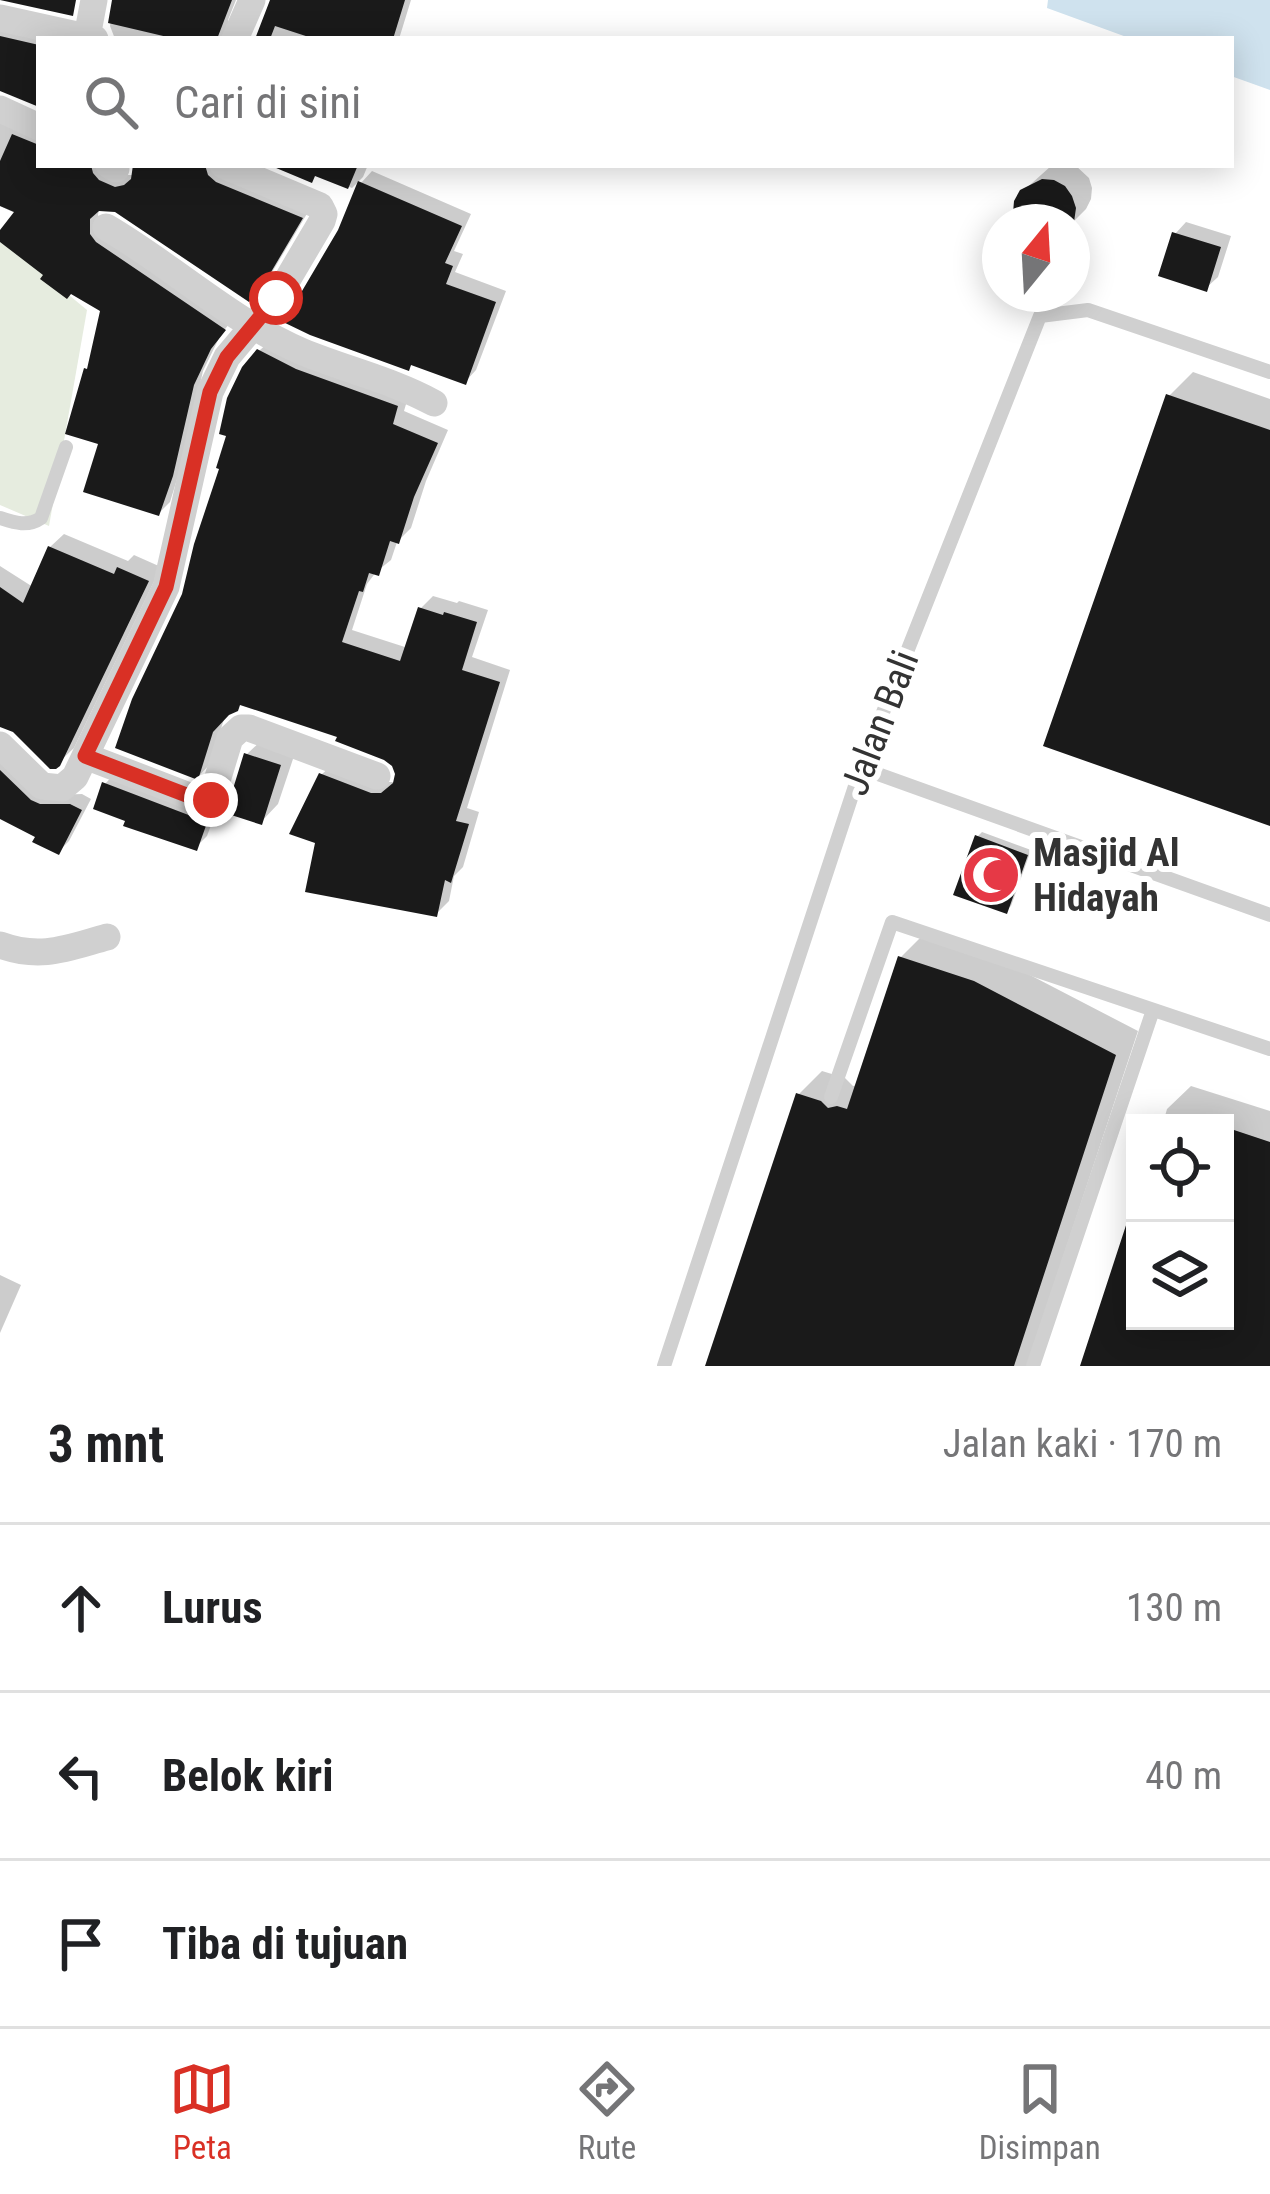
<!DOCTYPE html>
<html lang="id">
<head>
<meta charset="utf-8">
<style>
	:root { --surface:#fff; --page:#f6f6f6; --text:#202124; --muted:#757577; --line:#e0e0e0; --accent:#d93025 }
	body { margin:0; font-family:"Roboto Condensed",sans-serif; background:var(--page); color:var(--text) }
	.controls { position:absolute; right:36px; bottom:36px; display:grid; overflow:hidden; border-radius:0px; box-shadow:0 6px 30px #0003 }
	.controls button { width:108px; height:108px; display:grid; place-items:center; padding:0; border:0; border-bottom:3px solid var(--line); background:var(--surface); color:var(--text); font:60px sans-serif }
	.compass { position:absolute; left:982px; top:204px; width:108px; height:108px; border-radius:50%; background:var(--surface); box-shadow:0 6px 30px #0003; rotate:18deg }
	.stop { position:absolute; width:36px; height:36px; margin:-27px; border:9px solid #d93025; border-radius:50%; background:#fff }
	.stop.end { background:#d93025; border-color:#fff; box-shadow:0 3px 12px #0008 }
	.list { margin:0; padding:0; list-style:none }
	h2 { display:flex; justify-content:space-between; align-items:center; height:156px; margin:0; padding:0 48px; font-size:51px }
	h2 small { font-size:39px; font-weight:400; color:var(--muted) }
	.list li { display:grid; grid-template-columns:78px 1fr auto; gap:36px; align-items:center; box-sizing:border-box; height:168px; padding:0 48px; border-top:3px solid var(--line) }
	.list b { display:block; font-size:45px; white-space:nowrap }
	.list em { font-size:39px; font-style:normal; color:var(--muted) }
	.icon { flex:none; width:66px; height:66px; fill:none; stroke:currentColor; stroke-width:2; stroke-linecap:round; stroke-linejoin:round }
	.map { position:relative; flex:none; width:1270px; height:1366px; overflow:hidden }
	.search { position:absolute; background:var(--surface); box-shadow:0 6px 30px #0003; left:36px; right:36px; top:36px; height:132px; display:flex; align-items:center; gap:30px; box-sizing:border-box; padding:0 42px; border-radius:0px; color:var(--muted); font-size:45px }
	.sheet { height:660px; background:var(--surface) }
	nav { display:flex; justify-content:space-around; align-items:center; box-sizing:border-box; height:168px; border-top:3px solid var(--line); background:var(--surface); font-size:33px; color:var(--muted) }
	nav a { display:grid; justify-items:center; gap:6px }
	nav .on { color:var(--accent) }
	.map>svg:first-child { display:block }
</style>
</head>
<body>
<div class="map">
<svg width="1270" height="1366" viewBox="0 0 1270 1366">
	<rect width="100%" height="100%" fill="#fff"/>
	<path fill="#e6ecdf" d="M0 238 87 310 49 526 0 505Z"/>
	<path fill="#cfe2ee" d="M1048 0H1270V90L1231 76V39H1132L1047 8Z"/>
	<path fill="#0003" d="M114 0H236L228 20 231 39H115L110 26Z
		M273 0H411L399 39H257Z
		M0 20 39 39V106L0 88Z
		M0 112 39 131V165H107L120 175H135V165H221L311 207 271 274 260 288 117 209H99L98 215 106 231 234 318 221 334 203 371 182 463 170 502 159 513 102 442 104 309 47 275 0 238 17 214 0 206Z
		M277 165H368L363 177 352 188 317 173Z
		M1075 165 1089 178 1092 188 1091 199 1086 209 1072 223 1019 222 1022 192 1051 166Z
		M372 171 471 214 454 251 463 254 455 272 506 291 476 370 465 382 413 363 408 368 340 231 362 181 361 183Z
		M1186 222 1231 236 1218 277 1206 288 1175 234Z
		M272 339 409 394 404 411 448 430 426 481 411 528 397 542 391 560 376 572 367 584 352 630 408 648 421 608 433 596 457 603 459 601 488 610 472 657 510 670 467 808 479 812 463 867 454 876 449 901 436 914 319 841 321 775 334 763 384 782H397L394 764 341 735 242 702 225 716 210 764 198 777 186 592 259 351Z
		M1193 372 1270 399V823L1169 396Z
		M64 534 128 561 134 555 161 567 74 748 55 766 0 708V566L33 587 50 547Z
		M265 737 297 747 278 804 261 822 247 754Z
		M0 747 52 795 82 794 91 799 69 841 58 852 39 836 0 790Z
		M116 772 217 809 207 836 196 847 105 784Z
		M982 832 1031 850 1011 906 1006 910 977 837Z
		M924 934 999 959 1138 1031 1027 1366H709L799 1094 822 1071 845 1078 853 1086 858 1085 900 958Z
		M1191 1086 1270 1111V1366H1083L1135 1207V1321H1225V1123H1163L1167 1109Z
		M0 1275 21 1285 0 1333Z"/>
	<path fill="#1a1a1a" d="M0 0H76L73 16Z
		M112 0H232L217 39H176L108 23Z
		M270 0H405L393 39H315L275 26 270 39H255Z
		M0 36 39 45V107L0 91Z
		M12 134 39 145V165H91L93 173 99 180 115 187 124 185 131 179 133 165H205L208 175 216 182 303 218 261 289 249 302 115 212 99 211 90 219V234L96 242 226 330 211 349 194 385 173 476 159 516 83 492 98 444 65 434 84 368 87 369 100 311 71 294 67 299 40 279 43 275 0 242V230L14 212 0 206V161Z
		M269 165H358L348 189 315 176 312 183Z
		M1042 179 1054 180 1065 186 1072 196 1076 208 1074 222H1016L1013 213 1014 201 1020 190Z
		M358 181 462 226 445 263 453 266 446 284 496 302 466 385 411 365 409 371 310 335 281 321 292 308 338 230Z
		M1172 232 1221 247 1207 292 1158 276Z
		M257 349 296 369 398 406 393 424 438 443 414 497 399 544 390 541 379 576 369 573 363 592 359 591 342 642 400 661 418 607 443 615 444 612 477 622 462 670 500 682 456 821 469 824 451 883 445 880 437 917 305 892 315 843 289 834 319 773 371 793H381L393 783 395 774 392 766 384 760 335 741 337 737 240 705 238 711 229 715 213 732 198 780 115 748 132 699 182 594 194 544 219 469 216 468 226 436 219 434 227 398 242 367Z
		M1166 394 1270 430V826L1043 746Z
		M48 546 114 574 117 567 149 581 60 766 56 769H50L13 732 0 727V587L23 603Z
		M244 753 281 765 262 825 222 812 229 802Z
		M0 770 31 800 40 804H70L82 810 59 855 32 842 35 837 0 819Z
		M102 782 199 819 208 820 197 851 123 826 125 821 93 809Z
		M975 835 1028 855 1007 914 953 895Z
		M898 956 974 981 1116 1055 1014 1366H705L796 1093 821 1101 828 1108 837 1106 847 1109Z
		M1225 1127 1270 1142V1366H1080L1131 1210H1135V1321H1225Z"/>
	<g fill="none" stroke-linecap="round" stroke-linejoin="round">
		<path stroke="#d0d0d0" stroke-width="14" d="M0 518C15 523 28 527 41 518L66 447
			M861 768 1270 915
			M831 1097 892 922 1270 1049
			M664 1366 861 768 1040 316 1088 310 1270 372
			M1033 1366 1153 1010"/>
		<path stroke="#d0d0d0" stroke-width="27" d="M0 18 95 39
			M87 37 94 0
			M235 39 252 0
			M0 109 39 127
			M109 165 116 169
			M106 227C173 266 232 322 303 352 347 370 392 380 434 403
			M0 745 42 786 62 788 75 777 166 587 210 392 227 357 276 299 322 221 324 214 320 206 223 165
			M85 756 205 802 212 797 230 738 241 728H249L377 776
			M0 945C41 960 67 948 107 937"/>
	</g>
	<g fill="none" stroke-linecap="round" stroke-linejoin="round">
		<path stroke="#d93025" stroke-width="15" d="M211 800 202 801 85 756 166 587 210 392 227 357 276 298"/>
	</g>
	<defs>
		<g id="mosque-disc" transform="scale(3)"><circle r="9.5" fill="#e63946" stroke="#fff"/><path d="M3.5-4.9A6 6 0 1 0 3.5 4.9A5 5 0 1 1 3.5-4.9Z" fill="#fff"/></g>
	</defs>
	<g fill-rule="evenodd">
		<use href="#mosque-disc" x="991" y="875"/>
	</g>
	<g text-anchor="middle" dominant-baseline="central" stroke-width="12" stroke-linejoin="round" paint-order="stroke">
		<g font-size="39" fill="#333" stroke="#fff">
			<text transform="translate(880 723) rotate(-69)">Jalan Bali</text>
		</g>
		<g font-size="39" font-weight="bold" fill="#333" stroke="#fff" text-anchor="start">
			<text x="1033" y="853">Masjid Al<tspan x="1033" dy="45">Hidayah</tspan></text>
		</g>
	</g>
</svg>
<div class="controls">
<button><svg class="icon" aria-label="locate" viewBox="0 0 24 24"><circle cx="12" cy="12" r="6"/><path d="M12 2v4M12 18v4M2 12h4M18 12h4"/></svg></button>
<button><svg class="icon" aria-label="layers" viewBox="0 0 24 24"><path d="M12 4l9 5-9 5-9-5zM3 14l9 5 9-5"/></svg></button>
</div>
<svg class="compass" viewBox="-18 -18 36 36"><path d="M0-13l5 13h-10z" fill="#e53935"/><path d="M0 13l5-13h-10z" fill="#757577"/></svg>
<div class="stop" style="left:276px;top:298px"></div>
<div class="stop end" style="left:211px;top:800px"></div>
<div class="search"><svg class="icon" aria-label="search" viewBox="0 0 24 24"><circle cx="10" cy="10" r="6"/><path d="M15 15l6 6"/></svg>Cari di sini</div>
</div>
<section class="sheet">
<h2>3 mnt<small>Jalan kaki · 170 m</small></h2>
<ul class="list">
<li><svg class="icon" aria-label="ahead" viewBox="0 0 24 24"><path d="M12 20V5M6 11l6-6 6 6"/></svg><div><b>Lurus</b></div><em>130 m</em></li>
<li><svg class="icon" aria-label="left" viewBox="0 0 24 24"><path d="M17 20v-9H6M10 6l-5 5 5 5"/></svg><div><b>Belok kiri</b></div><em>40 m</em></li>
<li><svg class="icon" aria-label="arrive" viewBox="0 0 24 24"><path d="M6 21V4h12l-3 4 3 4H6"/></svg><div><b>Tiba di tujuan</b></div></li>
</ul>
</section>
<nav>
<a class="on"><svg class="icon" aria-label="map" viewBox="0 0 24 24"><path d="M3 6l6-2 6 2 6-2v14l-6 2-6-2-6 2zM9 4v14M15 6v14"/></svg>Peta</a>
<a><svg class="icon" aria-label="directions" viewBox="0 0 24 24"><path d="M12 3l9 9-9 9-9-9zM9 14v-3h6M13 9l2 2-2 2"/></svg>Rute</a>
<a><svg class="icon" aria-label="saved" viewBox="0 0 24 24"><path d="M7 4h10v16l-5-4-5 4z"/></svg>Disimpan</a>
</nav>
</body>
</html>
